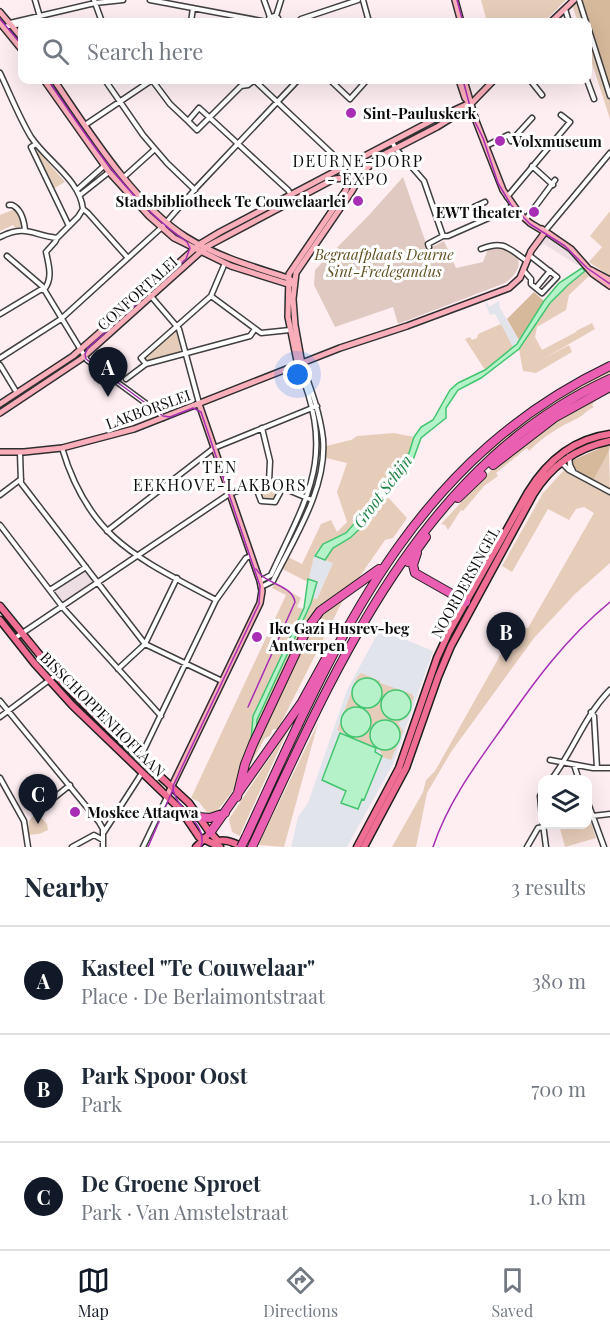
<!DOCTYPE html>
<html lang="en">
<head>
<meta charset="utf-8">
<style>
	:root { --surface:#fff; --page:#f6f6f7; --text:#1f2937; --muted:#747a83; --line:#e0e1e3; --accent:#111827 }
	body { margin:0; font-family:"Playfair Display",serif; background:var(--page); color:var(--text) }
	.controls { position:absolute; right:18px; bottom:18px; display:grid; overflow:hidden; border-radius:12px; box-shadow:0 6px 24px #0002 }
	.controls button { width:54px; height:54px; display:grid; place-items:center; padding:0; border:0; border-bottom:2px solid var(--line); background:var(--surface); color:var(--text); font:30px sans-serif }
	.you { position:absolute; left:298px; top:375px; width:21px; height:21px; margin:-15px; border:4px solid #fff; border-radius:50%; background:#1a73e8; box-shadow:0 0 0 9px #1a73e833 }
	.badge { display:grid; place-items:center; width:39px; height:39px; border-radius:50%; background:var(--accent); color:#fff; font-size:20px; font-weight:700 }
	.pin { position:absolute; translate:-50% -50px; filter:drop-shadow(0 2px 3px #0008) }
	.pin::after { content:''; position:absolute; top:32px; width:21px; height:18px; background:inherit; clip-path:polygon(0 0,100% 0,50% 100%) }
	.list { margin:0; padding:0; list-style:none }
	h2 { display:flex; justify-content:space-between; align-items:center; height:78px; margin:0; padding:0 24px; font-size:26px }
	h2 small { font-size:20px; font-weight:400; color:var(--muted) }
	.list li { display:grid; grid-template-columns:39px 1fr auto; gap:18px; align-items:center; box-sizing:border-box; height:108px; padding:0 24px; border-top:2px solid var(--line) }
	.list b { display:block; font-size:22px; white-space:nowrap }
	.list p { margin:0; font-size:20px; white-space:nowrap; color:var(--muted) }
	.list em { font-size:20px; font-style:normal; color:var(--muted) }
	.icon { flex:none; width:33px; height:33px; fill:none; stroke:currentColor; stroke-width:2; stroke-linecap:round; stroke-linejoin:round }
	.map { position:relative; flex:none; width:610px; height:847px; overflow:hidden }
	.search { position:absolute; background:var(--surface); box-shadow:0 6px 24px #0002; left:18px; right:18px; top:18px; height:66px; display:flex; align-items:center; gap:15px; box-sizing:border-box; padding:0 21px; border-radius:12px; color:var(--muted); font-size:22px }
	.sheet { height:402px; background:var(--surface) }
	nav { display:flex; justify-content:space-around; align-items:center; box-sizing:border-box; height:84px; border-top:2px solid var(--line); background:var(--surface); font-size:16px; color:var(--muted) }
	nav a { display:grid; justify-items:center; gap:3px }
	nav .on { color:var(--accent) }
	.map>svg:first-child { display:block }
</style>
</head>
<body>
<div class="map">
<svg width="610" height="847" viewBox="0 0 610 847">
	<rect width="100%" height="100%" fill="#feeef2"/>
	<path fill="#e2e4eb" d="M499 301 500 308 519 340 513 347 495 314 490 315 485 303 487 302 489 307Z
		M314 556 333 563 317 599 313 598 317 582 307 578Z
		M380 629 433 651 393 764 347 847H291L298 817 308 803 347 690Z"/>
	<path fill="#e6cdba" d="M481 0H566L544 22H487Z
		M570 0H610V119L588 51V22H578Z
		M38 151 65 182 53 189 36 153Z
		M15 209 22 223 21 227 15 228 13 225 0 231V215Z
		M610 211V276L589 262 602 247 590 236Z
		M585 271 589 276 569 295 566 310 537 327 535 337 542 350 576 332 577 334 576 331 592 323 595 329 543 359 569 345 572 352 536 373 523 371 519 349 550 304 568 285Z
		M501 324 513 347 485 370 465 339 470 337 472 340 477 338 478 334Z
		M176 331 181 352 147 362 145 358Z
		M610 371V374C566 396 527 423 489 454L486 452 544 407Z
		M598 397 592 405 594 407C587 410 584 415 578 418 559 427 544 436 529 451L527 448 496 473 498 476 484 486 463 511 461 510 448 530 445 525 441 524 493 468 547 426Z
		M143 405 155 414 126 425 123 421 137 414Z
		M394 433 414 437 409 453 389 475 356 522 346 533 318 549 314 556 308 582 284 570 283 568 288 557 302 564 321 524 331 520 337 532 347 522 337 492 347 463 326 458V446L351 440 357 436Z
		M609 451 610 490 593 481Z
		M564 470 610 495V563L575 594 534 638 451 752 427 793 416 847H392L423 792 426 780 435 771 511 636 517 626 528 628 594 513 584 507 576 509 569 520 548 509 512 572 502 566 543 493Z
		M269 485 280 488 275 501 262 499 258 487Z
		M386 495 407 518 393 538 385 540 342 602 278 729H273L270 736 265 738 249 767 251 768 213 816 209 815 199 802 191 798 286 595 272 588 275 583 301 598 297 607 303 609 253 716 250 746 256 738 258 718 313 598 317 599 333 563 325 560C332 545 345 542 357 532 369 522 378 508 386 495Z
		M361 673 380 681V683L412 694 414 697 407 717 398 723 403 731 391 760 383 757 380 750 337 730 357 677Z
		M58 683 163 783 161 786 56 685Z
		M318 723 284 847 259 845 262 837Z
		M288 730 242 830 240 836 232 832 229 819Z
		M34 815H39L47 824 48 830 39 834 28 835 29 821Z
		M590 819 596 838 565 847 559 825 588 824V820Z"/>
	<path fill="#d6b89a" d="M580 0H610V88Z
		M534 292 544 301 519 340 507 319Z
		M610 444 609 451 593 481C584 476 572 471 573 460Z"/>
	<path fill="#dfc9c1" d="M403 177 428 249 444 241 456 268 483 262 488 249C513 240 533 264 505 283L398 324 393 307 335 327 314 285 315 270 370 214Z"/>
	<path fill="#eddee3" d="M545 237 550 238 570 251 584 266 577 265 544 244 541 246 538 244Z
		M84 570 93 581 63 602 54 591Z"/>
	<path fill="#b6f2c9" stroke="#42c56f" stroke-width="1.5" d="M582 268 585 271 568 285 550 303 519 349 481 378 458 390 446 408V418L421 438 413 460 401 473 368 521 350 538 333 548 325 560 315 556 323 544 346 533 362 515 389 475 409 453 414 437 421 427 433 420 450 390 458 383 485 370 517 344 544 301 559 283Z
		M308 579 317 582 311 603 257 720 256 738 251 741 253 716 304 608Z
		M352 693a15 15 0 1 1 30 0a15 15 0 1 1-30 0Z
		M381 705a15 15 0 1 1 30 0a15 15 0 1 1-30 0Z
		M341 722a15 15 0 1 1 30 0a15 15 0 1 1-30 0Z
		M370 735a15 15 0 1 1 30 0a15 15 0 1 1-30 0Z
		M340 733 376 748 375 752 382 756 364 800 362 799 358 809 341 803 346 791 322 780Z"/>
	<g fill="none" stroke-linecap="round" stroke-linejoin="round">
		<g stroke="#404040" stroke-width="7">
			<path id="street" d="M35 0 40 17
				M94 0 102 22
				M150 0 267 22
				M264 0 270 17
				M363 0 369 22
				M579 0 586 22
				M565 9 569 22
				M276 16 281 0
				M191 22 193 8
				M269 22V18L274 16 278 18 279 22
				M299 22 301 19 358 0
				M10 23 95 3 123 0
				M3 27 22 24
				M588 27 610 96
				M0 73C10 94 19 117 31 137 47 161 80 180 83 209L88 213 128 258
				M105 80 143 135 167 163 195 190
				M152 80 170 104 188 121
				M254 80 248 85 241 86 197 130 188 121 199 108C229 135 258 163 288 190L291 195
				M254 80 345 166
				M330 80 350 99 367 80
				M530 80 542 95
				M587 80 594 99
				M85 125 152 80
				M392 142 396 149 424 181 443 236
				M36 144 31 147 69 226
				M486 146 508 135 511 141 532 118
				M532 166 553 185
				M124 177 155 149
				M77 190 104 166
				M80 195 109 172
				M507 197 570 122 561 115
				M9 205H12C21 209 24 220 25 230
				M474 207 485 202
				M526 219 555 180
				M545 231 610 153
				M0 237C27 224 31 235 57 238
				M429 247 428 244 443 236H448L491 217 513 206
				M481 249C504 240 508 248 527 261
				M7 256 42 286 87 360 159 413 163 418
				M524 271 531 279V284L542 293 557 277 529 255
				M536 288 550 271
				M44 290C53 278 49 266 46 252L55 242 57 238 78 217 83 209
				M150 295 179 329 199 403
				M211 296 261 333 290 330
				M0 314 40 290H43
				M0 358 61 319 162 227 197 187 298 80
				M146 364 141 358 211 296 225 263
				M0 365 17 393
				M126 379 146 364 250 336 255 329
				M262 428 270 461 269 482
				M62 448C89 539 138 558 216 600
				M20 453 21 483 145 644 222 681
				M569 456 570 465 573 471
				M561 462 569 470 610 492
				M255 485 261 501 275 502 283 487
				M0 495 21 479
				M0 525 64 609 161 716
				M107 531 214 448 317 406
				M260 581 271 575C309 493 336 457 298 366
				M261 587 273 581C294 538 327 489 323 439 320 413 311 389 302 364
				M50 590 86 567
				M15 638 229 494 255 485 269 482 312 500
				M118 669 145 644 177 578
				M0 701 99 822 103 829V847
				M591 712 594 716 597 768
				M0 717 56 675
				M140 758 216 600 246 558 251 556
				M550 760 593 768H610
				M574 765 579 780
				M0 778 24 821 28 847
				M551 780C574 750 583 718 610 690
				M542 792 540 796 542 817
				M588 803 604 847
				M39 810 70 785
				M592 816 610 814
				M543 824 546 847
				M104 832 142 773
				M72 847 94 835 103 840
				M143 847 167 797
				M527 847 538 828 544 827"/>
		</g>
		<g stroke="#2f2f2f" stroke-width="8">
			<path id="secondary" d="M455 0 461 22
				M0 12 22 38
				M551 22 574 0
				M0 23 22 50
				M44 80 109 172 149 216 174 238 231 266 288 284H294
				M54 80C88 130 135 205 186 237 218 257 254 267 288 278L294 282
				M459 80 465 98 470 103
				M464 80 476 121 503 190 519 213 530 223 545 232
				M542 229 571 249 593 274 610 286
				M591 270 610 280
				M302 364 295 325 293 299 296 273 352 191 362 174
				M298 366 288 317 289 274 346 190 350 172 354 163
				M0 404 73 356 200 244 220 232 433 120 470 103
				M0 413 81 359 206 247 334 179 354 177 362 173 379 157 437 127 466 109 494 80
				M0 452H24L62 448 134 429 340 348 407 326 509 288 520 278 531 251 545 232
				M167 796 260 603 262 591 260 581 199 404"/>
		</g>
		<g stroke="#1e1e1e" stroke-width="9">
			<path id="primary" d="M0 606 61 681 105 725 189 803 208 830 217 840
				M0 620 34 663 72 705 180 809 199 837 220 847
				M214 843C223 837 234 843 243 847
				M196 847 206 837
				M357 847 399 768 437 658 449 632 528 492C547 461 573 439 610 434
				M364 847 406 768 438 677 451 646 533 495C551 465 576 448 610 441"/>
		</g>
		<g stroke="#1e1e1e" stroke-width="10">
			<path id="highway" d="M493 465 554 418 610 387
				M458 498 482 475
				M417 553 413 565 415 573 466 602
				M408 562 426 537
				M237 797 245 764 253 744 307 629 320 611 379 569
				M198 817 210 818 225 813
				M210 833 302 702 329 653
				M246 837C335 645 407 463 610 366
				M252 847C335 670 419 466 610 379"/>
		</g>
		<use href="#street" stroke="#fff" stroke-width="4"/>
		<use href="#secondary" stroke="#faaeba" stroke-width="5"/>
		<use href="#primary" stroke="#f06d94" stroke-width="6"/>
		<use href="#highway" stroke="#eb5fb3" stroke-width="8"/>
		<path stroke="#a72eb5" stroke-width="1.5" d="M457 0 463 22
			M0 19 22 45
			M48 80C89 140 127 200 187 242L190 248 186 259 88 348 85 354 86 359 163 416 170 417 193 408 201 412 260 586 259 604 173 786C173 809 209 822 201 847
			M463 80 473 118 483 138 498 183 511 205 530 224 565 246 587 268 610 284
			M248 707 295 602C292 584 265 585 256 569
			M148 847 174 787"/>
		<path stroke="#a72eb5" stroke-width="1.5" d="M433 847C448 802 475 766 502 728 534 682 566 638 610 602"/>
		<g stroke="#1e1e1e" stroke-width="10" stroke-linecap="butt">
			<path id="highway-bridge" d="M241 847 246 837"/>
		</g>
		<use href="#highway-bridge" stroke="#eb5fb3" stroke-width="8"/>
	</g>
	<g fill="#a72eb5" stroke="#fff" stroke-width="2">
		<circle cx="351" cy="113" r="6"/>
		<circle cx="500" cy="141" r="6"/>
		<circle cx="358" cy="201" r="6"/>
		<circle cx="534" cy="212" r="6"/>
		<circle cx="257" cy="637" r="6"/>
		<circle cx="75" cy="812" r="6"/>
	</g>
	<g text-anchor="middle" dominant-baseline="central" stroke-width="6" stroke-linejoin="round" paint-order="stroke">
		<g font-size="15" font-weight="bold" fill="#0d0d0d" stroke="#fff" text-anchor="start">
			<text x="363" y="113">Sint-Pauluskerk</text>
			<text x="512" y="141">Volxmuseum</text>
			<text x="346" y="201" text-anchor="end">Stadsbibliotheek Te Couwelaarlei</text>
			<text x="522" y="212" text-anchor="end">EWT theater</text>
			<text x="269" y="628">Ikc Gazi Husrev-beg<tspan x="269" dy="17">Antwerpen</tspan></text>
			<text x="87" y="812">Moskee Attaqwa</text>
		</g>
		<g font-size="15" font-style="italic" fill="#615022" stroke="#fff">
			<text x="384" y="254">Begraafplaats Deurne<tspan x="384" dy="17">Sint-Fredegandus</tspan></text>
		</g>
		<g font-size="15" fill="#0d0d0d" stroke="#fff">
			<text transform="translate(137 293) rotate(-42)">CONFORTALEI</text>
			<text transform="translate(148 409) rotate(-20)">LAKBORSLEI</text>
			<text transform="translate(465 582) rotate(-61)">NOORDERSINGEL</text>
			<text transform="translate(103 714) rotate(45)">BISSCHOPPENHOFLAAN</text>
		</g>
		<g font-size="16" letter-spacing="1.5" fill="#0d0d0d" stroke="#fff">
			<text x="358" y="160">DEURNE-DORP<tspan x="358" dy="18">- EXPO</tspan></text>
			<text x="220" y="466">TEN<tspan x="220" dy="18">EEKHOVE-LAKBORS</tspan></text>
		</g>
		<g font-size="16" font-style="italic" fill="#1c8343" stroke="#fff">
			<text transform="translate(382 491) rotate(-53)">Groot Schijn</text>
		</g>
	</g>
</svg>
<div class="controls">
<button><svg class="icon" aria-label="layers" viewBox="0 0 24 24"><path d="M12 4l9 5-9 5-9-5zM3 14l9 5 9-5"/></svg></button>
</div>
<div class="you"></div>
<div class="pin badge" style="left:108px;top:397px">A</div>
<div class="pin badge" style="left:506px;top:662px">B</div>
<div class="pin badge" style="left:38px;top:824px">C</div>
<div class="search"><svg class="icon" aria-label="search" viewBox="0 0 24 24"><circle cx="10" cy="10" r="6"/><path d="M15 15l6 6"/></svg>Search here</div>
</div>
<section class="sheet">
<h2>Nearby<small>3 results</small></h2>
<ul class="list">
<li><span class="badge">A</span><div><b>Kasteel &quot;Te Couwelaar&quot;</b><p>Place · De Berlaimontstraat</p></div><em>380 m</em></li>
<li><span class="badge">B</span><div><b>Park Spoor Oost</b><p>Park</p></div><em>700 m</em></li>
<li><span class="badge">C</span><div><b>De Groene Sproet</b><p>Park · Van Amstelstraat</p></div><em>1.0 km</em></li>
</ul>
</section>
<nav>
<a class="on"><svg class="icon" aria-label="map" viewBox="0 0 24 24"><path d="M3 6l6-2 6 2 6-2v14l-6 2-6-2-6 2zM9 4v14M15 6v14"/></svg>Map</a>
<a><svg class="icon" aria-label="directions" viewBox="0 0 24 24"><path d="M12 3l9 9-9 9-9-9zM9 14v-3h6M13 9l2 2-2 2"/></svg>Directions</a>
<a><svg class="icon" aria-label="saved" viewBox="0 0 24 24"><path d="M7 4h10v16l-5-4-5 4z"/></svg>Saved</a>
</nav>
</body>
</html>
